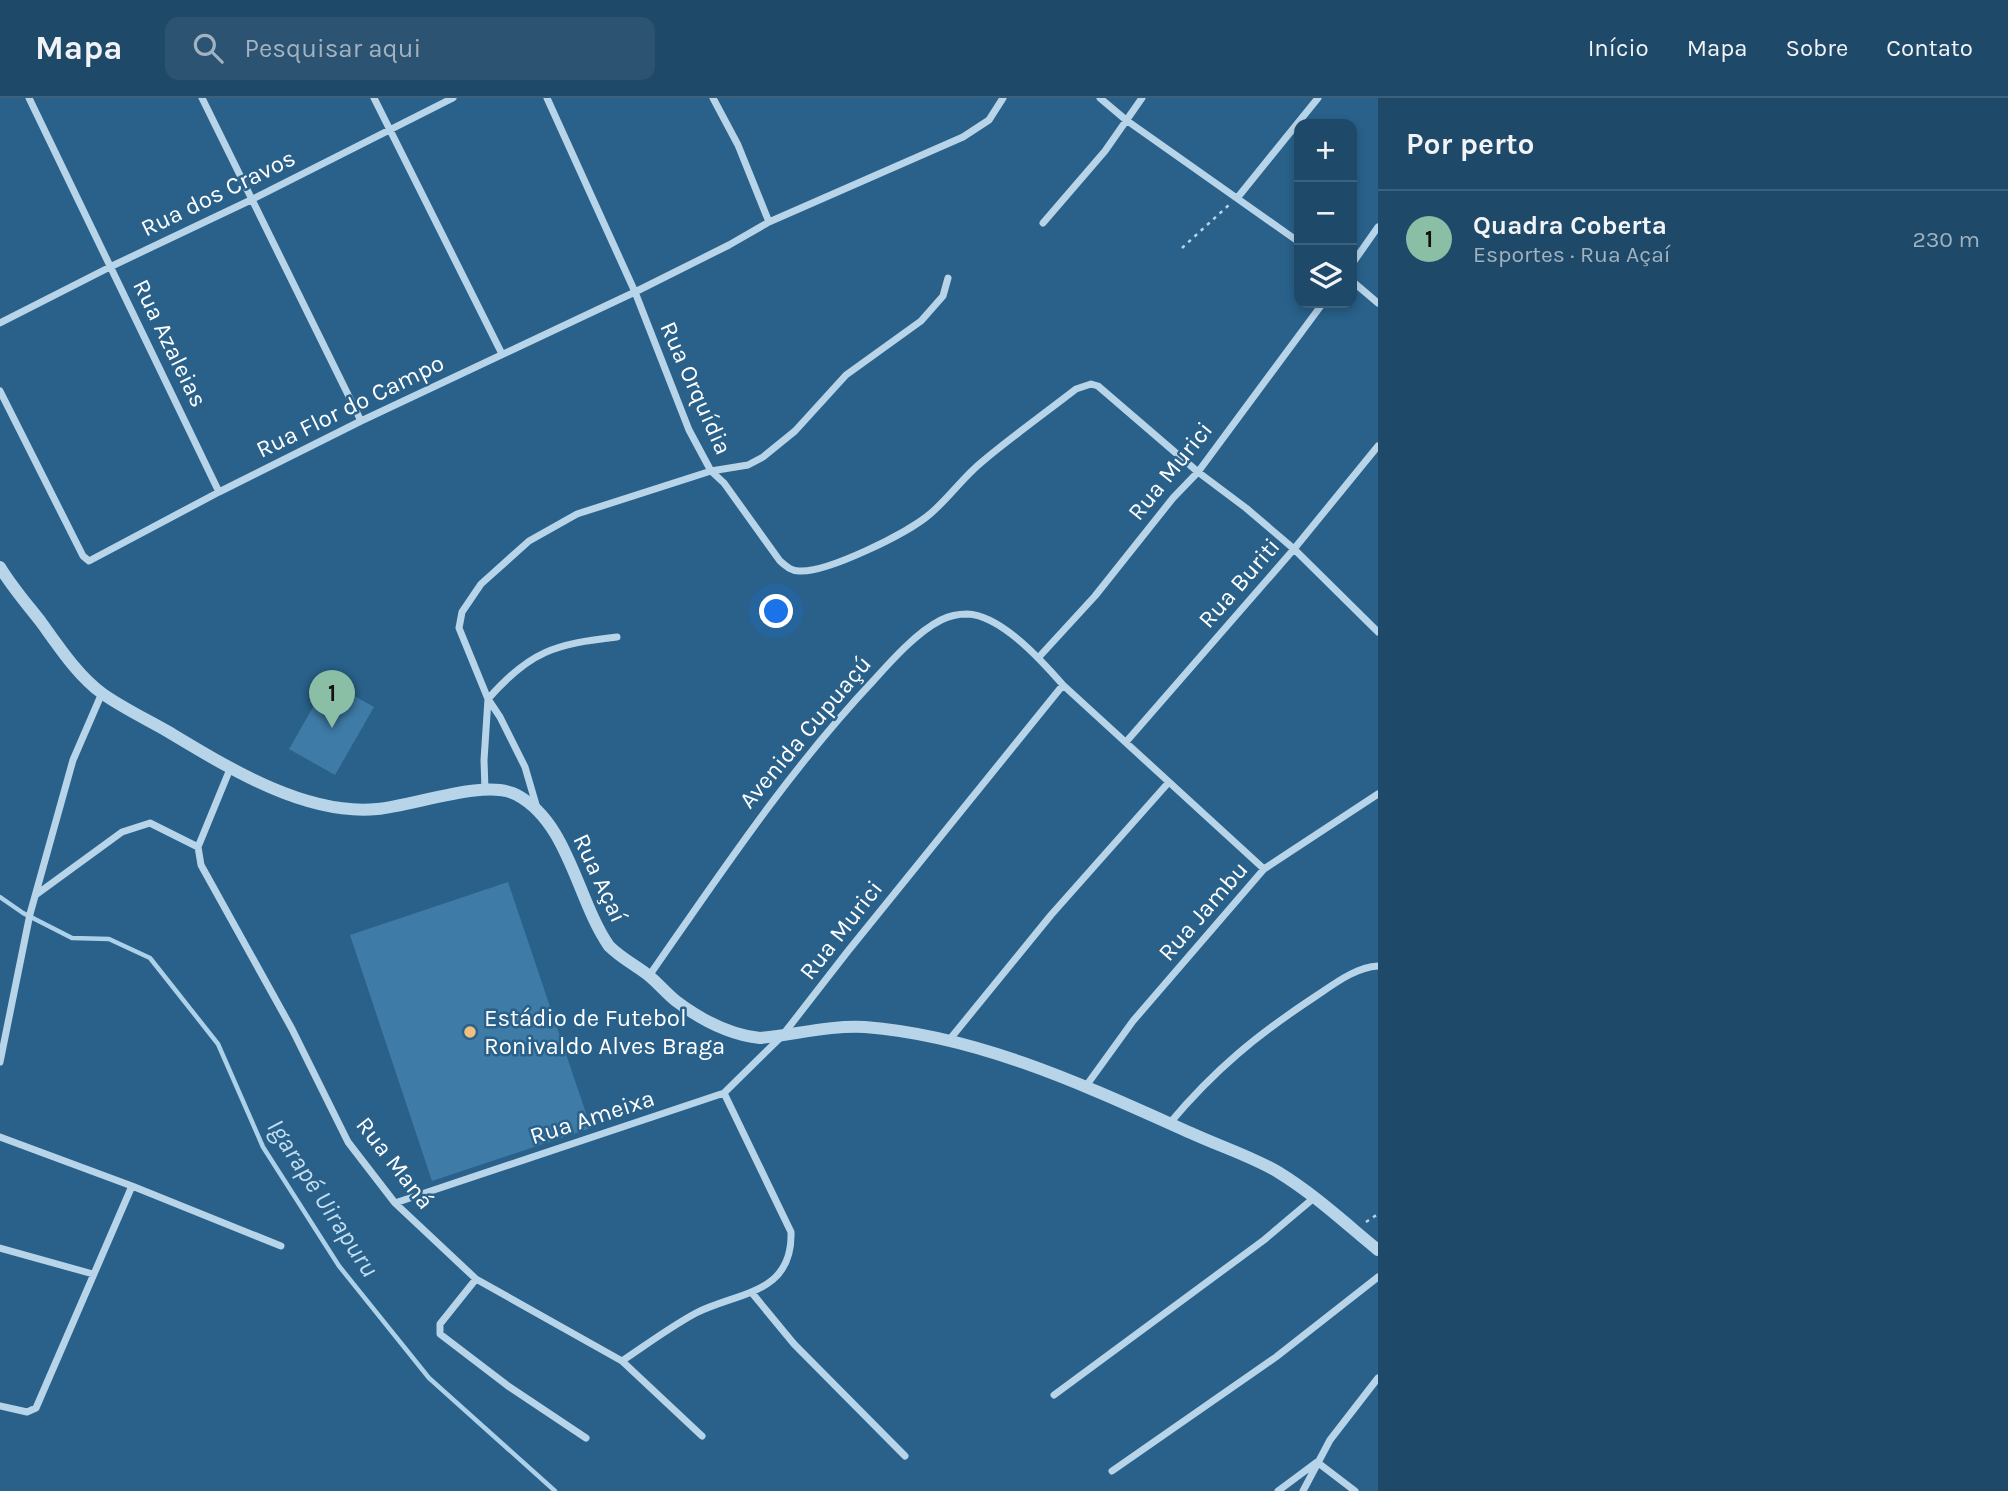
<!DOCTYPE html>
<html lang="pt">
<head>
<meta charset="utf-8">
<style>
	:root { --surface:#1f4968; --page:#2c5371; --text:#f1f3f6; --muted:#a1b2c0; --line:#3c617c; --accent:#8abfa5 }
	body { margin:0; font-family:Karla,sans-serif; background:var(--page); color:var(--text) }
	.controls { position:absolute; right:21px; top:21px; display:grid; overflow:hidden; border-radius:14px; box-shadow:0 4px 10px #0003 }
	.controls button { width:63px; height:63px; display:grid; place-items:center; padding:0; border:0; border-bottom:2px solid var(--line); background:var(--surface); color:var(--text); font:35px sans-serif }
	.you { position:absolute; left:777px; top:514px; width:24px; height:24px; margin:-18px; border:5px solid #fff; border-radius:50%; background:#1a73e8; box-shadow:0 0 0 10px #1a73e833 }
	.badge { display:grid; place-items:center; width:46px; height:46px; border-radius:50%; background:var(--accent); color:#111; font-size:23px; font-weight:700 }
	.pin { position:absolute; translate:-50% -58px; filter:drop-shadow(0 2px 4px #0008) }
	.pin::after { content:''; position:absolute; top:37px; width:24px; height:21px; background:inherit; clip-path:polygon(0 0,100% 0,50% 100%) }
	.list { margin:0; padding:0; list-style:none }
	h2 { display:flex; justify-content:space-between; align-items:center; height:91px; margin:0; padding:0 28px; font-size:30px }
	h2 small { font-size:23px; font-weight:400; color:var(--muted) }
	.list li { display:grid; grid-template-columns:46px 1fr auto; gap:21px; align-items:center; box-sizing:border-box; height:98px; padding:0 28px; border-top:2px solid var(--line) }
	.list b { display:block; font-size:26px; white-space:nowrap }
	.list p { margin:0; font-size:23px; white-space:nowrap; color:var(--muted) }
	.list em { font-size:23px; font-style:normal; color:var(--muted) }
	.icon { flex:none; width:38px; height:38px; fill:none; stroke:currentColor; stroke-width:2; stroke-linecap:round; stroke-linejoin:round }
	.map { position:relative; flex:none; width:1378px; height:1393px; overflow:hidden }
	header { display:flex; align-items:center; gap:42px; box-sizing:border-box; height:98px; padding:0 35px; background:var(--surface); border-bottom:2px solid var(--line) }
	header strong { font-size:33px }
	nav { display:flex; gap:38px; margin-inline-start:auto; font-size:24px }
	.search { width:490px; height:63px; background:var(--page); display:flex; align-items:center; gap:18px; box-sizing:border-box; padding:0 24px; border-radius:14px; color:var(--muted); font-size:26px }
	main { display:flex }
	aside { flex:1; background:var(--surface) }
	.map>svg:first-child { display:block }
</style>
</head>
<body>
<header>
<strong>Mapa</strong>
<div class="search"><svg class="icon" aria-label="search" viewBox="0 0 24 24"><circle cx="10" cy="10" r="6"/><path d="M15 15l6 6"/></svg>Pesquisar aqui</div>
<nav><a>Início</a><a>Mapa</a><a>Sobre</a><a>Contato</a></nav>
</header>
<main>
<div class="map">
<svg width="1378" height="1393" viewBox="0 0 1378 1393">
	<rect width="100%" height="100%" fill="#29618a"/>
	<path fill="#3e7ba7" d="M328 583 374 609 335 677 289 651Z
		M508 784 591 1030 432 1083 350 837Z"/>
	<g fill="none" stroke-linecap="round" stroke-linejoin="round">
		<path stroke="#acd1e9" stroke-width="4.5" d="M0 799 23 815 72 840 109 841 150 860 218 946 263 1049 339 1168 429 1280 555 1393"/>
		<path stroke="#b7d4e9" stroke-width="2.5" stroke-dasharray="3.5 5" stroke-linecap="butt" d="M1182 150 1230 106
			M1366 1124 1378 1116"/>
		<path stroke="#b7d4e9" stroke-width="7" d="M29 0 219 394
			M202 0 361 323
			M374 0 502 256
			M547 0 635 194 689 332 711 373 724 385 780 463C786 468 791 473 799 473 827 475 908 435 930 416 949 400 963 379 983 363 1013 338 1045 315 1076 291L1091 286 1098 288 1198 374 1246 410 1294 451 1378 534
			M713 0 738 47 769 124
			M1100 0 1126 22 1299 144
			M1238 99 1318 0
			M1043 125 1105 53 1142 0
			M1352 166 1378 129
			M1352 183 1378 205
			M0 225 112 168 253 101 453 0
			M0 293 83 458 89 463 219 394 361 323 635 194 729 147 769 124 963 39 989 22 1003 0
			M1039 559 1095 498 1173 400 1198 374 1323 205
			M1126 644 1294 451 1378 348
			M230 671 198 749 201 767 292 931 348 1044 395 1105 476 1181 622 1263 702 1338
			M485 691 484 662 488 601C530 553 555 546 617 539
			M537 710 525 669 500 619 488 601 459 530 462 514 481 486 529 443 577 416 711 373 748 367 763 359 795 333 846 277 921 223 943 198 948 180
			M37 796 122 734 150 725 198 749
			M649 878C720 776 789 672 874 582 892 562 917 534 941 522 949 518 958 516 967 516 1001 517 1042 563 1063 587L1264 771
			M950 941 1051 817 1169 684
			M0 964 30 816 73 662 102 595
			M1086 988 1133 923 1264 771 1378 696
			M1169 1026C1215 971 1257 937 1316 898 1334 886 1356 869 1378 868
			M0 1039 132 1088 281 1148
			M395 1105 724 995 782 938 848 853 1063 587
			M0 1150 93 1176
			M476 1181 440 1226V1236L508 1288 586 1340
			M752 1195 794 1246 905 1358
			M622 1263C646 1247 670 1229 696 1215 737 1194 793 1197 791 1134L724 995
			M1054 1297 1264 1142 1315 1099
			M0 1308 27 1314 36 1310 132 1088
			M1112 1373 1276 1259 1378 1179
			M1278 1393 1317 1364 1355 1393
			M1303 1393 1330 1342 1378 1280"/>
		<path stroke="#b7d4e9" stroke-width="12" d="M0 469C12 489 27 506 41 524 59 549 78 578 103 596 123 610 146 621 167 633 227 669 305 718 377 711 414 708 486 680 517 697 569 725 577 802 609 848 621 860 635 867 648 877 658 885 666 895 676 903 700 921 730 937 760 940 794 937 830 927 865 929 980 938 1086 988 1191 1035 1219 1048 1251 1058 1278 1074 1314 1096 1345 1125 1378 1152"/>
	</g>
	<circle fill="#f0c07e" stroke="#29618a" stroke-width="2.5" cx="470" cy="934" r="7"/>
	<g text-anchor="middle" dominant-baseline="central" stroke-width="5" stroke-linejoin="round" paint-order="stroke">
		<g font-size="24" fill="#fff" stroke="#29618a">
			<text transform="translate(218 95) rotate(-26)">Rua dos Cravos</text>
			<text transform="translate(170 245) rotate(64)">Rua Azaleias</text>
			<text transform="translate(696 290) rotate(66)">Rua Orquídia</text>
			<text transform="translate(350 308) rotate(-26)">Rua Flor do Campo</text>
			<text transform="translate(1170 373) rotate(-51)">Rua Murici</text>
			<text transform="translate(1239 485) rotate(-49)">Rua Buriti</text>
			<text transform="translate(805 634) rotate(-50)">Avenida Cupuaçú</text>
			<text transform="translate(600 780) rotate(65)">Rua Açaí</text>
			<text transform="translate(1203 813) rotate(-49)">Rua Jambu</text>
			<text transform="translate(841 832) rotate(-52)">Rua Murici</text>
			<text transform="translate(592 1019) rotate(-18)">Rua Ameixa</text>
			<text transform="translate(395 1065) rotate(52)">Rua Maná</text>
		</g>
		<g font-size="24" fill="#fff" stroke="#29618a" text-anchor="start">
			<text x="484" y="920">Estádio de Futebol<tspan x="484" dy="28">Ronivaldo Alves Braga</tspan></text>
		</g>
		<g font-size="26" font-style="italic" fill="#c3def0" stroke="#29618a">
			<text transform="translate(323 1100) rotate(57)">Igarapé Uirapuru</text>
		</g>
	</g>
</svg>
<div class="controls">
<button>+</button>
<button>−</button>
<button><svg class="icon" aria-label="layers" viewBox="0 0 24 24"><path d="M12 4l9 5-9 5-9-5zM3 14l9 5 9-5"/></svg></button>
</div>
<div class="you"></div>
<div class="pin badge" style="left:332px;top:630px">1</div>
</div>
<aside>
<h2>Por perto<small></small></h2>
<ul class="list">
<li><span class="badge">1</span><div><b>Quadra Coberta</b><p>Esportes · Rua Açaí</p></div><em>230 m</em></li>
</ul>
</aside>
</main>
</body>
</html>
